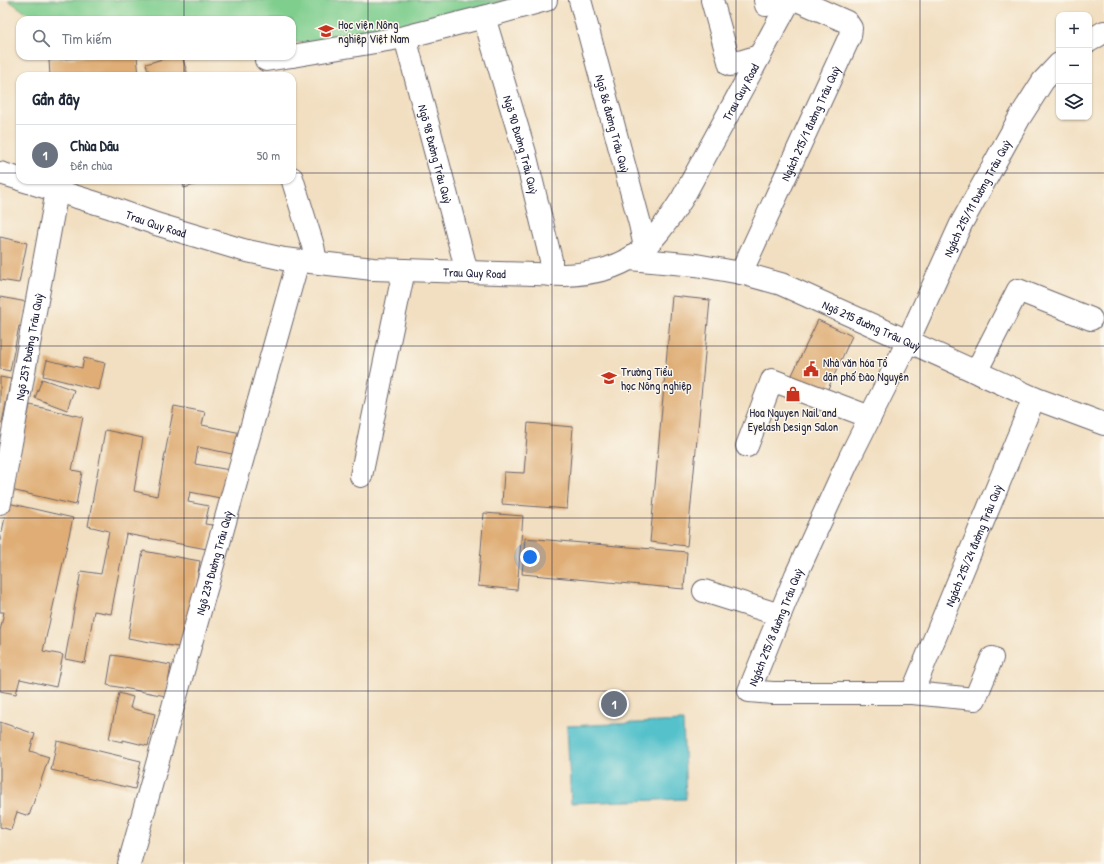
<!DOCTYPE html>
<html lang="vi">
<head>
<meta charset="utf-8">
<style>
	:root { --surface:#fff; --page:#f2f2f3; --text:#1f2937; --muted:#747a83; --line:#e0e1e3; --accent:#b45309 }
	body { margin:0; font-family:"Patrick Hand",sans-serif; background:var(--page); color:var(--text) }
	.controls { position:absolute; right:12px; top:12px; display:grid; overflow:hidden; border-radius:8px; box-shadow:0 1px 3px #0004 }
	.controls button { width:36px; height:36px; display:grid; place-items:center; padding:0; border:0; border-bottom:1px solid var(--line); background:var(--surface); color:var(--text); font:20px sans-serif }
	.you { position:absolute; left:530px; top:557px; width:14px; height:14px; margin:-10px; border:3px solid #fff; border-radius:50%; background:#1a73e8; box-shadow:0 0 0 6px #1a73e833 }
	.badge { display:grid; place-items:center; width:26px; height:26px; border-radius:50%; background:var(--accent); color:#fff; font-size:13px; font-weight:700 }
	.pin { position:absolute; translate:-50% -50%; border:2px solid #fff; box-shadow:0 1px 4px #0006 }
	.list { margin:0; padding:0; list-style:none }
	h2 { display:flex; justify-content:space-between; align-items:center; height:52px; margin:0; padding:0 16px; font-size:17px }
	h2 small { font-size:13px; font-weight:400; color:var(--muted) }
	.list li { display:grid; grid-template-columns:26px 1fr auto; gap:12px; align-items:center; box-sizing:border-box; height:60px; padding:0 16px; border-top:1px solid var(--line) }
	.list b { display:block; font-size:15px; white-space:nowrap }
	.list p { margin:0; font-size:13px; white-space:nowrap; color:var(--muted) }
	.list em { font-size:13px; font-style:normal; color:var(--muted) }
	.icon { flex:none; width:22px; height:22px; fill:none; stroke:currentColor; stroke-width:2; stroke-linecap:round; stroke-linejoin:round }
	.map { position:relative; flex:none; width:1104px; height:864px; overflow:hidden }
	.search { position:absolute; background:var(--surface); box-shadow:0 1px 3px #0004; left:16px; top:16px; width:280px; height:44px; display:flex; align-items:center; gap:10px; box-sizing:border-box; padding:0 14px; border-radius:12px; color:var(--muted); font-size:15px }
	.panel { position:absolute; background:var(--surface); box-shadow:0 1px 3px #0004; left:16px; top:72px; width:280px; height:112px; border-radius:12px }
	.map>svg:first-child { display:block }
</style>
</head>
<body>
<div class="map">
<svg width="1104" height="864" viewBox="0 0 1104 864">
	<rect width="100%" height="100%" fill="#fbf7ec"/>
	<filter id="ink" filterUnits="userSpaceOnUse"><feTurbulence type="fractalNoise" baseFrequency=".025" numOctaves="2"/><feDisplacementMap in="SourceGraphic" scale="8" xChannelSelector="R" yChannelSelector="G"/><feConvolveMatrix kernelMatrix="1 2 1 2 8 2 1 2 1" color-interpolation-filters="sRGB"/></filter>
	<filter id="wash" filterUnits="userSpaceOnUse"><feTurbulence type="fractalNoise" baseFrequency=".012" numOctaves="4" result="noise"/><feDisplacementMap in="SourceGraphic" scale="16" xChannelSelector="R" yChannelSelector="G"/><feGaussianBlur stdDeviation="0.9" result="paint"/><feColorMatrix in="noise" values="0 0 0 0 0 0 0 0 0 0 0 0 0 0 0 0 0 1.4 0 .05"/><feComposite in="paint" operator="in"/></filter>
	<g filter="url(#wash)">
		<rect width="100%" height="100%" fill="#f2dfc1"/>
		<path fill="#7fce8e" stroke="#507864" d="M8 0H510L400 25 308 43 292 42V20H37Z"/>
		<path fill="#54c1cb" stroke="#3b7283" d="M683 721 686 799 571 803 567 726Z"/>
		<g id="blocks">
			<path fill="#dfad75" d="M100 56H137L139 76H50L49 60Z
				M172 56H182L188 76H150L146 64Z
				M182 180H211L184 188Z
				M0 237 27 243 19 283 0 280Z
				M672 296 710 300 687 546 650 542Z
				M0 297 27 302 22 327 19 326 10 371 0 369Z
				M818 320 852 336 826 393 791 377Z
				M84 358 105 363 99 390 43 376 47 360 82 368Z
				M0 377 11 379 2 423H0Z
				M42 379 74 390 67 410 35 398Z
				M30 405 83 417 72 470 82 472 76 505 11 490Z
				M174 406 205 412 202 425 241 433 237 455 198 447 195 464 230 470 225 499 190 492 188 502 209 506 205 524 212 525 207 549 126 534 111 614 94 611 85 663 65 659 81 571 101 574 109 531 88 526 105 430 143 438 134 491 157 496Z
				M528 423 573 427 567 509 502 504 504 472 524 473Z
				M8 503 73 518 43 651 63 655 56 687 20 679 16 694 0 691V631L4 612H0V541Z
				M484 513 523 516 517 590 478 586Z
				M525 538 687 552 684 589 522 574Z
				M143 551 200 561 193 604 178 647 128 638Z
				M112 655 171 665 166 696 107 685Z
				M119 693 133 697 130 708 155 714 148 746 123 740V742L109 739Z
				M0 722 35 734 30 751 49 757 29 816 17 812 11 830 0 827Z
				M57 741 141 761 135 789 51 770Z"/>
		</g>
	</g>
	<g filter="url(#ink)">
		<use href="#blocks" fill-opacity="0" stroke="#6b646a" stroke-width="1"/>
		<g fill="none" stroke-linecap="round" stroke-linejoin="round">
			<g stroke="#6b646a" stroke-width="24">
				<g id="minor">
					<path id="s1" d="M580 0 640 224 645 247"/>
					<path d="M712 0 730 65 759 56"/>
					<path d="M765 0 766 5 782 0"/>
					<path id="s2" d="M484 17 525 153 551 260V275"/>
					<path id="s3" d="M405 37 467 272"/>
					<path d="M1089 41 1104 32"/>
					<path d="M292 56 405 37 484 17 546 0"/>
					<path d="M266 60 292 56"/>
					<path d="M0 173 20 179"/>
					<path d="M292 178 313 246 316 262"/>
					<path id="s4" d="M22 180 109 207 156 224 243 250 284 259 373 269 564 275C628 273 649 250 682 199L790 0"/>
					<path id="s5" d="M630 259 696 265 741 273 781 284 1034 398 1104 424"/>
					<path id="s6" d="M741 273 850 36 851 28 847 22 797 0"/>
					<path d="M976 372 1018 290 1091 319"/>
					<path d="M747 446 772 380 870 417"/>
					<path d="M361 476 404 270"/>
					<path id="s7" d="M0 503 57 191"/>
					<path d="M704 591 780 615"/>
					<path id="s8" d="M992 658 975 699 912 693H773L749 691 796 575 850 457 908 341 961 224 1020 117 1043 81 1059 64"/>
					<path id="s9" d="M912 693 1034 398"/>
					<path id="s10" d="M129 864 298 261"/>
				</g>
			</g>
			<use href="#minor" stroke="#fff" stroke-width="22"/>
		</g>
	</g>
	<path fill="none" stroke="#22223b" stroke-width="1" stroke-opacity="0.55" d="M184 0V20M368 0V864M552 0V864M736 0V864M920 0V864M184 56V76M0 173H20M292 173H1104M184 180V864M0 346H1104M0 518H1104M0 691H1104"/>
	<defs>
		<g id="university-bare" transform="scale(1.2)"><path d="M0-5L7-2L0 1L-7-2ZM-4 1L0 2.5L4 1V4Q0 6-4 4Z" fill="#c8321e" stroke="#fbf7ec" stroke-width="2.5" paint-order="stroke"/></g>
		<g id="civic-bare" transform="scale(1.2)"><path d="M-.6-6.5H3V-4.5H.6V-3L4-1V1h2V6H-6V1h2V-1L-.6-3ZM-1.2 2.5V6h2.4V2.5Z" fill="#c8321e" stroke="#fbf7ec" stroke-width="2.5" paint-order="stroke"/></g>
		<g id="school-bare" transform="scale(1.2)"><path d="M0-5L7-2L0 1L-7-2ZM-4 1L0 2.5L4 1V4Q0 6-4 4Z" fill="#c8321e" stroke="#fbf7ec" stroke-width="2.5" paint-order="stroke"/></g>
		<g id="shop-bare" transform="scale(1.2)"><path d="M-5-2.5h2.3a2.7 3.5 0 0 1 5.4 0H5L5.5 6h-11ZM-1.5-2.5h3a1.5 2.3 0 0 0-3 0Z" fill="#c8321e" stroke="#fbf7ec" stroke-width="2.5" paint-order="stroke"/></g>
	</defs>
	<g fill-rule="evenodd">
		<use href="#university-bare" x="326" y="31"/>
		<use href="#civic-bare" x="811" y="369"/>
		<use href="#school-bare" x="609" y="378"/>
		<use href="#shop-bare" x="793" y="394"/>
	</g>
	<g text-anchor="middle" dominant-baseline="central" stroke-width="3" stroke-linejoin="round" paint-order="stroke">
		<g font-size="12" fill="#22223b" stroke="#fbf7ec" text-anchor="start">
			<text x="338" y="24">Học viện Nông<tspan x="338" dy="14">nghiệp Việt Nam</tspan></text>
			<text x="823" y="362">Nhà văn hóa Tổ<tspan x="823" dy="14">dân phố Đào Nguyên</tspan></text>
			<text x="621" y="371">Trường Tiểu<tspan x="621" dy="14">học Nông nghiệp</tspan></text>
			<text x="793" y="412" text-anchor="middle">Hoa Nguyen Nail and<tspan x="793" dy="14">Eyelash Design Salon</tspan></text>
		</g>
		<g font-size="12" fill="#22223b" stroke="#fbf7ec">
			<text stroke="none"><textPath href="#s4" startOffset="825">Trau Quy Road</textPath></text>
			<text stroke="none"><textPath href="#s6" startOffset="165">Ngách 215/1 đường Trâu Quỳ</textPath></text>
			<text stroke="none"><textPath href="#s1" startOffset="128">Ngõ 86 đường Trâu Quỳ</textPath></text>
			<text stroke="none"><textPath href="#s2" startOffset="133">Ngõ 90 Đường Trâu Quỳ</textPath></text>
			<text stroke="none"><textPath href="#s3" startOffset="121">Ngõ 98 Đường Trâu Quỳ</textPath></text>
			<text stroke="none"><textPath href="#s8" startOffset="814">Ngách 215/11 Đường Trâu Quỳ</textPath></text>
			<text stroke="none"><textPath href="#s4" startOffset="141">Trau Quy Road</textPath></text>
			<text stroke="none"><textPath href="#s4" startOffset="465">Trau Quy Road</textPath></text>
			<text stroke="none"><textPath href="#s5" startOffset="253">Ngõ 215 đường Trâu Quỳ</textPath></text>
			<text stroke="none"><textPath href="#s7" startOffset="159">Ngõ 257 Đường Trâu Quỳ</textPath></text>
			<text stroke="none"><textPath href="#s9" startOffset="160">Ngách 215/24 đường Trâu Quỳ</textPath></text>
			<text stroke="none"><textPath href="#s10" startOffset="313">Ngõ 239 Đường Trâu Quỳ</textPath></text>
			<text stroke="none"><textPath href="#s8" startOffset="340">Ngách 215/8 đường Trâu Quỳ</textPath></text>
		</g>
	</g>
</svg>
<div class="controls">
<button>+</button>
<button>−</button>
<button><svg class="icon" aria-label="layers" viewBox="0 0 24 24"><path d="M12 4l9 5-9 5-9-5zM3 14l9 5 9-5"/></svg></button>
</div>
<div class="you"></div>
<div class="pin badge" style="left:614px;top:704px;background:#6b7280">1</div>
<div class="search"><svg class="icon" aria-label="search" viewBox="0 0 24 24"><circle cx="10" cy="10" r="6"/><path d="M15 15l6 6"/></svg>Tìm kiếm</div>
<section class="panel">
<h2>Gần đây<small></small></h2>
<ul class="list">
<li><span class="badge" style="background:#6b7280">1</span><div><b>Chùa Dâu</b><p>Đền chùa</p></div><em>50 m</em></li>
</ul>
</section>
</div>
</body>
</html>
